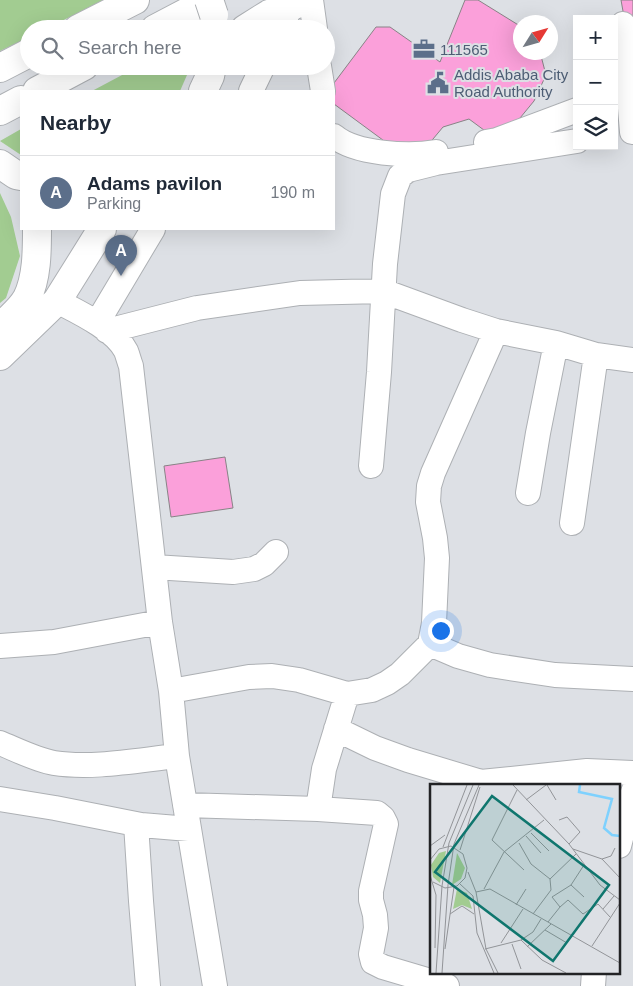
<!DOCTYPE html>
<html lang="en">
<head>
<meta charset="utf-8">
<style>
	:root { --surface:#fff; --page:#f2f2f3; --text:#1f2937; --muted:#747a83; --line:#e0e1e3; --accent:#9c3804 }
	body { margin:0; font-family:Helvetica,sans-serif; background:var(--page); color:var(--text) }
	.controls { position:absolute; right:15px; top:15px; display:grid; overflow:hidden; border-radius:0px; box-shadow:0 5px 20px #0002 }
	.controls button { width:45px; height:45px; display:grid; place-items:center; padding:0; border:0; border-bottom:1px solid var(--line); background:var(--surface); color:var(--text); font:25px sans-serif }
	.compass { position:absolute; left:513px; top:15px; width:45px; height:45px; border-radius:50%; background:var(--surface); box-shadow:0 5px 20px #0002; rotate:53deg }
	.you { position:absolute; left:440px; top:630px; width:18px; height:18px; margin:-12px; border:4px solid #fff; border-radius:50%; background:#1a73e8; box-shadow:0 0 0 8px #1a73e833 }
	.badge { display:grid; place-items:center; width:32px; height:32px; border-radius:50%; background:var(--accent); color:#fff; font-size:16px; font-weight:700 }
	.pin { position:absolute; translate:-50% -41px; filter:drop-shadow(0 1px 2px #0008) }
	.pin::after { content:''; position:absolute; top:26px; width:18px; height:15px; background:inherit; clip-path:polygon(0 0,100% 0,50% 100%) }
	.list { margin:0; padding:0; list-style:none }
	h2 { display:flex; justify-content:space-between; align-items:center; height:65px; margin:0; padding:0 20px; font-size:21px }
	h2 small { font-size:16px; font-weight:400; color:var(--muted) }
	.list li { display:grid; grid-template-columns:32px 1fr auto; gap:15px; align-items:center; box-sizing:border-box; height:75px; padding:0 20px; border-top:1px solid var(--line) }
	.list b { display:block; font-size:19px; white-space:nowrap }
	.list p { margin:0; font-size:16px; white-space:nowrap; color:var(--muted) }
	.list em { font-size:16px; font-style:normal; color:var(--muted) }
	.icon { flex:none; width:28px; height:28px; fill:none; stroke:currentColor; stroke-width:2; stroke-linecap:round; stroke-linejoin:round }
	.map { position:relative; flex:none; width:633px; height:986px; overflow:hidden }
	.search { position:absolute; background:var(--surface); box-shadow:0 5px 20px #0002; left:20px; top:20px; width:315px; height:55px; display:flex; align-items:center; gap:12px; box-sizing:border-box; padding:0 18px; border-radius:28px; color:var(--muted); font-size:19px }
	.panel { position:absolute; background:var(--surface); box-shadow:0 5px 20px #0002; left:20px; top:90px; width:315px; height:140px; border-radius:0px }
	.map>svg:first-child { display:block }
</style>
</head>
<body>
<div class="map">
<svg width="633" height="986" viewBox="0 0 633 986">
	<rect width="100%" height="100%" fill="#dde0e5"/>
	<path fill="#a2cc91" d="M0 0H103L46 29H29V37L0 51Z
		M139 66H187V75L180 91H92Z
		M21 129V155L0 141Z
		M0 193 11 217 20 256 6 298 0 303Z"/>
	<path fill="#fba0da" stroke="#888386" d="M465 0H478L520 26V52H540L546 75 534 101 520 118 496 139 469 119 443 127 423 151 391 146 334 104V91H328L376 27H390L440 62Z
		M621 0H633V67Z
		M225 457 233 508 171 517 164 466Z"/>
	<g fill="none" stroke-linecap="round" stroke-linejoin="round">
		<g stroke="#adb0b4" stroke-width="26">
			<path id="minor" d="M311 0 315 29
				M623 24 632 132
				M280 29 292 5
				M319 66 323 91
				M251 91 263 66
				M334 136C355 154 409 157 436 152
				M486 142 497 140 577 110
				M57 301C78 312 115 329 126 351 128 356 129 361 131 366L160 622 171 691 177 756 215 986
				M97 323 153 229
				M107 331 197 308 300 293 383 291 462 320 496 331 556 343 596 355 633 360
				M371 466 379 372 385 264 393 194 400 176 408 170 436 163 577 141
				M528 493 538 433 556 343
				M572 523 596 355
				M154 567 233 572 254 569 264 564 276 552
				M430 644 458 656 490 665 555 675 633 679
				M0 646 54 642 160 622
				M171 691 249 677 272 676 299 680 347 694 372 690 387 683 400 674 430 644 434 623 437 558 435 538 428 502 429 486 433 473 496 331
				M336 729 375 748 408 760 481 782 587 771 633 773
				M0 743C17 750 37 760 54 763 93 769 138 760 177 756
				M0 799 55 808 141 825 189 829
				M185 805 318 809 324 769 347 694
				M318 809 377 813 383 818 386 824 371 891V900L375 915 376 928 371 954 373 962 383 967 447 986
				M136 824 141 901 148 986
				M619 846 633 792
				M593 986 594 972"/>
		</g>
		<g stroke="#adb0b4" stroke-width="30">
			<path id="major" d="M78 29 135 0
				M155 29 210 0
				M245 29 269 14 308 0
				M0 68 29 53
				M37 91 84 66
				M203 91 210 76 212 66
				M0 111 21 100
				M0 164 16 175 21 176
				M0 327C9 319 21 309 27 298 37 278 37 251 37 229
				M0 356 57 301 102 229"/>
		</g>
		<use href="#minor" stroke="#fff" stroke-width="24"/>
		<use href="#major" stroke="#fff" stroke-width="28"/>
		<g stroke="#adb0b4" stroke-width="30" stroke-linecap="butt">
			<path id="major-bridge" d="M209 0 214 15"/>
		</g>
		<use href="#major-bridge" stroke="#fff" stroke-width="28"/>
	</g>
	<defs>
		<g id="office-bare" transform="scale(1.725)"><path d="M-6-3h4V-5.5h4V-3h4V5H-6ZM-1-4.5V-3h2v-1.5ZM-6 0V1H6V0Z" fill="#5c6f8a" stroke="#dde0e5" stroke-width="2.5" paint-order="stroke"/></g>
		<g id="civic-bare" transform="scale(1.725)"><path d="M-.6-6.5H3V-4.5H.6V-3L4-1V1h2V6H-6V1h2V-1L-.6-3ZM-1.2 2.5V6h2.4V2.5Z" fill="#5c6f8a" stroke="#dde0e5" stroke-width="2.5" paint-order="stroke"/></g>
	</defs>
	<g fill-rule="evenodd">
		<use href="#office-bare" x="424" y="49"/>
		<use href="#civic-bare" x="438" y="83"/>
	</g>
	<g text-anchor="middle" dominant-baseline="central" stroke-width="4" stroke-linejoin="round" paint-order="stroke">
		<g font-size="15" fill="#4e5e75" stroke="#dde0e5" text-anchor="start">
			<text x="440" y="49">111565</text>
			<text x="454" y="74">Addis Ababa City<tspan x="454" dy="17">Road Authority</tspan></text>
		</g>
	</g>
	<g transform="translate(430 784)">
		<rect width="190" height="190" fill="#dde0e5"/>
		<path d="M16 67 10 99 3 93 1 81 9 69ZM27 69 35 84 31 95 22 101ZM27 105 37 109 42 125 32 121 23 125Z" fill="#a2cc91"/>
		<path fill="none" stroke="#7ed1fe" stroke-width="2.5" d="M150 1 149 8 182 15 174 44 182 51 190 52"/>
		<path fill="none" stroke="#929498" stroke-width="1" d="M83 1 139 60 170 101 190 116M117 1 126 16M87 6 62 56 94 86M96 16 116 1M129 36 137 33 150 48 139 60M101 49 119 67M96 52 111 69M89 59 101 80 120 95 121 106 103 130M0 62 15 51M13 63 37 1M143 65 172 75 190 94M30 66 50 3M172 75 181 72 185 64M0 76 9 65 21 62 33 70 37 84 35 94 27 102 15 104 3 98M38 88 46 108 56 165 68 189M0 91 6 111 5 164M120 95 146 70M30 100 43 112 47 149 64 189M141 101 154 113M54 105 74 68 114 36M46 108 60 105 190 179M122 113 141 101 154 81M86 121 96 105M130 123 138 116 153 130 168 120 180 133M173 125 184 112M20 130 32 122 44 130M118 138 130 123 122 113M115 146 137 159M91 156 112 176 136 189M71 159 93 125M82 160 91 185M162 162 190 119M97 163 121 140M15 165 24 103M55 165 91 156 103 148 111 135M6 189 12 102 19 59 43 1M12 189 18 101 24 60 49 1"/>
		<path fill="#0f766e" fill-opacity="0.15" stroke="#0f766e" stroke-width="2.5" d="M62 12 179 101 123 177 5 88Z"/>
		<rect width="190" height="190" fill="none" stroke="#222325" stroke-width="2.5"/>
	</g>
</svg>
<div class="controls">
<button>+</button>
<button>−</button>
<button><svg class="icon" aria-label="layers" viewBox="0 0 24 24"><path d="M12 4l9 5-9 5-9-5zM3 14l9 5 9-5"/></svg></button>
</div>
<svg class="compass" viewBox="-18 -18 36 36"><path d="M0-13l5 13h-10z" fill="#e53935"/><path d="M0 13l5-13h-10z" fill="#747a83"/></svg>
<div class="you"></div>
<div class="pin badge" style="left:121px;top:276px;background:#5c6f8a">A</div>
<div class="search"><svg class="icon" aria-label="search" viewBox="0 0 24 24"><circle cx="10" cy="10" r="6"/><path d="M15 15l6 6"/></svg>Search here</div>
<section class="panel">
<h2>Nearby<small></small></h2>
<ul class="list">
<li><span class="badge" style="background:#5c6f8a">A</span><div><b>Adams pavilon</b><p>Parking</p></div><em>190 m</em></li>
</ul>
</section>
</div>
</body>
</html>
